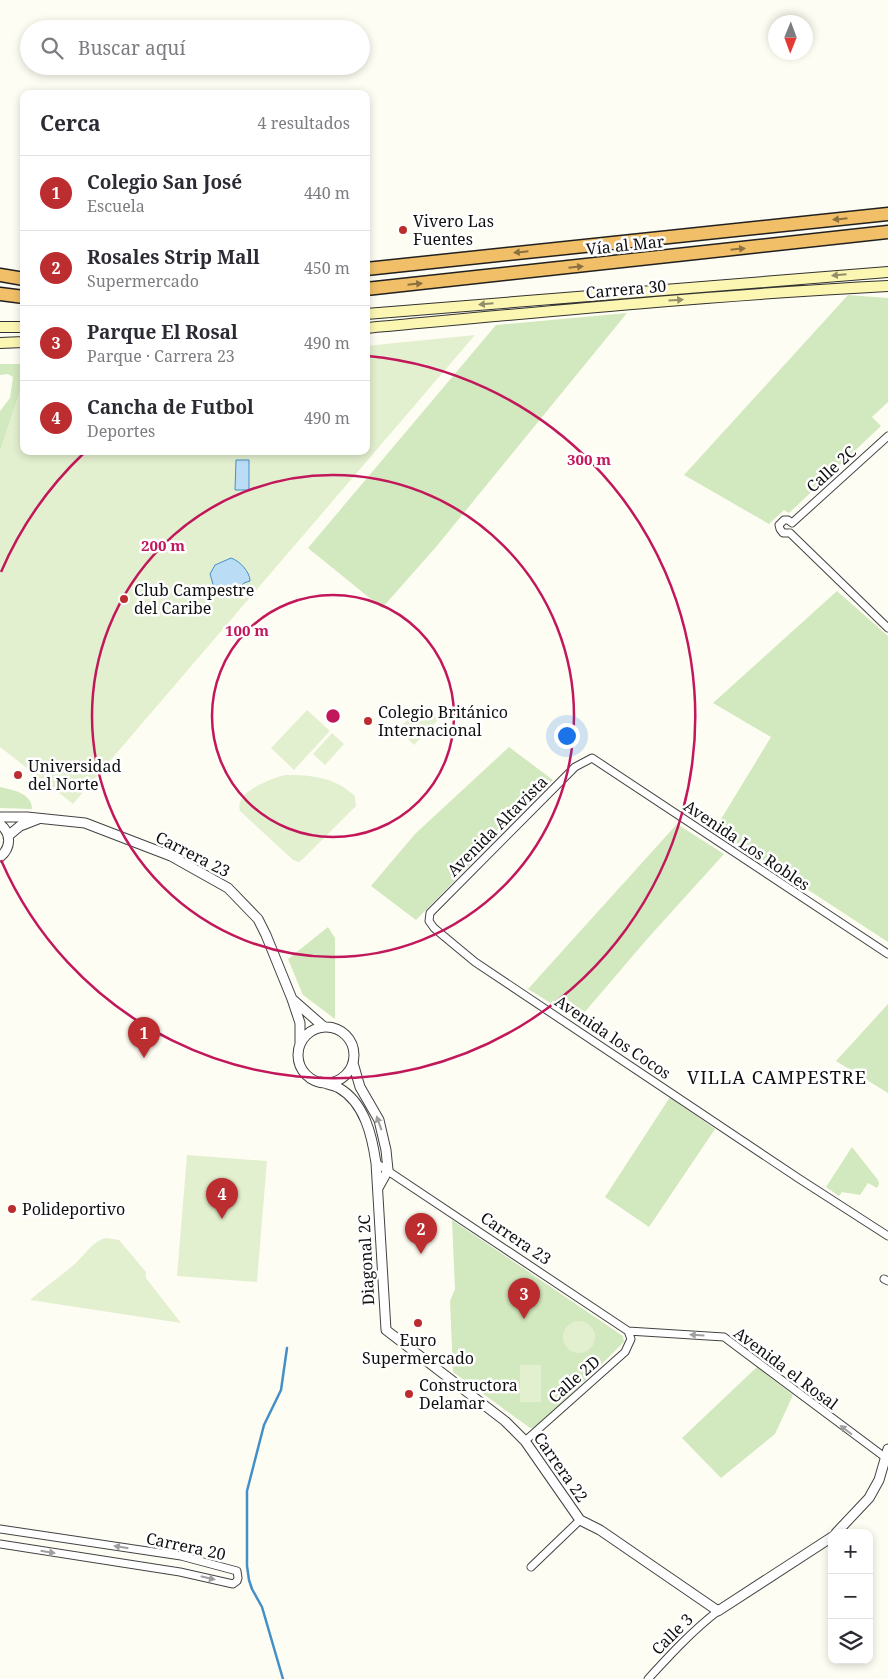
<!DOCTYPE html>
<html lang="es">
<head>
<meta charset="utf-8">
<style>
	:root { --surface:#fff; --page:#f7f7f7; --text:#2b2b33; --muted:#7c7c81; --line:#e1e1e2; --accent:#bb2d2f }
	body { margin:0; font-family:"Noto Serif",serif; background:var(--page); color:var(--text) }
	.controls { position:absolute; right:15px; bottom:15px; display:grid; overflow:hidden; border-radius:10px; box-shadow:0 2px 8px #0003 }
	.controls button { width:45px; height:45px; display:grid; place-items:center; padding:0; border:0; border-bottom:1px solid var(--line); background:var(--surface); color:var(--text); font:25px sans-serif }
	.compass { position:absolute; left:768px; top:15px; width:45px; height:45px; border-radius:50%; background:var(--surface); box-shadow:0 2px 8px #0003; rotate:181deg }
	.you { position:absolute; left:566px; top:735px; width:18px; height:18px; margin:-12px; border:4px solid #fff; border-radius:50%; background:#1a73e8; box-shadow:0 0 0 8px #1a73e833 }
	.badge { display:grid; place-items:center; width:32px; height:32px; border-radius:50%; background:var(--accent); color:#fff; font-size:16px; font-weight:700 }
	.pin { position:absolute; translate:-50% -41px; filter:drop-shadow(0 1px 2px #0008) }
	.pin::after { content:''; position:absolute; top:26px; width:18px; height:15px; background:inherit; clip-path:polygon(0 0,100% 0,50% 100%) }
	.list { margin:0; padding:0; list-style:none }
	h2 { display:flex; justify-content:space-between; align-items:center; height:65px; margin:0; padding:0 20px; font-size:21px }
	h2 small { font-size:16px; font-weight:400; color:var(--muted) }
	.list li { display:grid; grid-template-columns:32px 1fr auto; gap:15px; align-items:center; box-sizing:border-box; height:75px; padding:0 20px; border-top:1px solid var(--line) }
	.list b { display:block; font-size:19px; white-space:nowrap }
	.list p { margin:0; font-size:16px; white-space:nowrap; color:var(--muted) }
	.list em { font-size:16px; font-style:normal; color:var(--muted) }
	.icon { flex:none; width:28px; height:28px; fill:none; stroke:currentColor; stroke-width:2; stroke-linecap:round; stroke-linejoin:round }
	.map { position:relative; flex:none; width:888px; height:1679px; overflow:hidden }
	.search { position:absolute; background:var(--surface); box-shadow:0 2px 8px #0003; left:20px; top:20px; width:350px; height:55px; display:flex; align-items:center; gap:12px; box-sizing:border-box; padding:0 18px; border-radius:28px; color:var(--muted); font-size:19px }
	.panel { position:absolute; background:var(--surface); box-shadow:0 2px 8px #0003; left:20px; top:90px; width:350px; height:365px; border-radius:10px }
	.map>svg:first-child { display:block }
</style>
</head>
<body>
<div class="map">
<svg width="888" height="1679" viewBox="0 0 888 1679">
	<rect width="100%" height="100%" fill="#fefdf3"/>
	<path fill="#d2e8be" d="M848 295 888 298V402L872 417 881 426 789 513 784 510 769 524 684 475Z
		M627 313 436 547 382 608 308 548 496 325Z
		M0 364H24V379L0 452V411L10 398 13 377 8 374 0 375Z
		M837 591 888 636V942L715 829 771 737 713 703Z
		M509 747 553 780 416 920 371 886 415 834Z
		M0 787C13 790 32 793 32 809L0 808Z
		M677 824 724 854 648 938 578 1020 528 989Z
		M328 927 335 938V1019L303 995 288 959Z
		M888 1004V1093L836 1061Z
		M670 1097 715 1129 649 1227 605 1197Z
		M852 1147 878 1180 879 1184 877 1188 868 1183 860 1195 842 1192 839 1196 826 1187Z
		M452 1220 623 1336 624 1342 538 1427 530 1428 453 1372 450 1301 455 1289Z
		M757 1367 793 1395 775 1434 721 1478 682 1438Z"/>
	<path fill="#e3f0cf" d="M475 335 73 804 0 747V452L24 379V451H366V346Z
		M423 705 438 720 414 745 398 729Z
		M307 710 330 731 294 770 271 748Z
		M332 733 344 744 325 765 313 754Z
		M285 775C312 775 335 777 355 796L356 806 303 859 299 862 293 860 240 811C234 792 270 779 285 775Z
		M187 1155 267 1161 257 1282 177 1276Z
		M106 1238 119 1240 146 1272V1278L181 1323 30 1300C45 1287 61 1276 76 1263 85 1254 93 1241 106 1238Z
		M563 1337a16 16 0 1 1 32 0a16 16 0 1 1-32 0Z
		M520 1365H541V1402H520Z"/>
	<path fill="#badcf4" stroke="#448fc8" d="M236 460H249V490H235Z
		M231 558C240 561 250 572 250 581L244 583 232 597H221L215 591 210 574 215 565Z"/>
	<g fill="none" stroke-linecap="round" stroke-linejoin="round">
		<path stroke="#448fc8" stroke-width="2.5" d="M283 1679 262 1607 252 1589 249 1580 247 1566V1491L264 1425 281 1390 287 1348"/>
		<g stroke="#434343" stroke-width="9">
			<path id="minor" d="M792 523 888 436
				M790 533 888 628
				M790 533H783L780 529 779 525 784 520H788L792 523
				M888 954 592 758 575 767 430 913 429 921 434 928 475 962 798 1178 888 1236
				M376 1163 628 1331
				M884 1279 888 1281
				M628 1331 724 1337 886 1458
				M525 1441 625 1352 631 1339 628 1331
				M0 1529 181 1556 237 1571 238 1578 237 1581 233 1584 180 1572 0 1544
				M531 1567 580 1520
				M648 1679C670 1655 692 1631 718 1611"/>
		</g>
		<g stroke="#434343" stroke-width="11">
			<path id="tertiary" d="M0 817H27L85 823 171 856 228 888 258 919 266 935 292 999 300 1023V1045
				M0 824C12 834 11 848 0 857
				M8 836 20 826 38 819
				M292 999 324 1027
				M298 1055a28 28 0 1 1 56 0a28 28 0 1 1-56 0Z
				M353 1063 360 1087 379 1120 386 1150 388 1170 378 1188
				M321 1082C326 1084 334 1085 339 1088 365 1103 372 1136 376 1163L386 1330 505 1421 525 1441 580 1520 600 1530 718 1611 832 1537
				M836 1533 869 1498 879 1480 888 1449"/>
		</g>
		<g stroke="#323232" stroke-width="12">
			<path id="secondary" d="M366 314 888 272
				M0 327H24
				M366 328C540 312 714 295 888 286
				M0 343 24 342"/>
		</g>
		<g stroke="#212121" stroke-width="15">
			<path id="trunk" d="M366 269 888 214
				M0 275 24 279
				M366 289 888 232
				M0 294 24 297"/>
		</g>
		<use href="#minor" stroke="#fff" stroke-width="7"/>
		<use href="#tertiary" stroke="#fff" stroke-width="9"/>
		<use href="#secondary" stroke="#fbf6b2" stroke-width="10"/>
		<use href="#trunk" stroke="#f0bf68" stroke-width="12"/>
	</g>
	<defs><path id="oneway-solid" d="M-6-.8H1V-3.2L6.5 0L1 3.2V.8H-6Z" transform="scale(1.25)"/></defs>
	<g fill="#8b7040">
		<use href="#oneway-solid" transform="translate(840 219) rotate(174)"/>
		<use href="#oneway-solid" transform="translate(738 249) rotate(-6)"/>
		<use href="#oneway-solid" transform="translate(521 252) rotate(174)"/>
		<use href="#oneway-solid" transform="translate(576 267) rotate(-6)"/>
		<use href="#oneway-solid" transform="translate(415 284) rotate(-6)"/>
	</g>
	<g fill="#918e69">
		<use href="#oneway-solid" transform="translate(839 275) rotate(175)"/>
		<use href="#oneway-solid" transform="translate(676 300) rotate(-4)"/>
		<use href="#oneway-solid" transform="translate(486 304) rotate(175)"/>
	</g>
	<g fill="#9f9f9f">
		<use href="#oneway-solid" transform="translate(379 1123) rotate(-110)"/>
		<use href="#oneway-solid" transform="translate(697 1335) rotate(-177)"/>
		<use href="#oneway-solid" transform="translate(846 1430) rotate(-143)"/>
		<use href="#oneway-solid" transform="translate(121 1547) rotate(-171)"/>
		<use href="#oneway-solid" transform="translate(48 1552) rotate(9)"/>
		<use href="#oneway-solid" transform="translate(208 1578) rotate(13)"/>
	</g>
	<g fill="none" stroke="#c2185b" stroke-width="2.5">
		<circle cx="333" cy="716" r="121"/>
		<circle cx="333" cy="716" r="241"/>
		<path d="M1 572A362 362 0 0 1 84 453M368 356A362 362 0 1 1 1 860"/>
	</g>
	<g fill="#bb2d2f" stroke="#fff" stroke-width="2">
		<circle cx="403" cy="230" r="5"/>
		<circle cx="124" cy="599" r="5"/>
		<circle cx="368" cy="721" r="5"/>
		<circle cx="18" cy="775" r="5"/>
		<circle cx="12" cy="1209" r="5"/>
		<circle cx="418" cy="1323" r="5"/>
		<circle cx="409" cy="1394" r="5"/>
	</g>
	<g text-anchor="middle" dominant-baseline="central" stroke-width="5" stroke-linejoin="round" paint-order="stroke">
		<g font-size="16" fill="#101010" stroke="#fff" text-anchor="start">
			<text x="413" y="221">Vivero Las<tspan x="413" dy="18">Fuentes</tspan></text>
			<text x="134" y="590">Club Campestre<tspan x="134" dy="18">del Caribe</tspan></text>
			<text x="378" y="712">Colegio Británico<tspan x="378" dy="18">Internacional</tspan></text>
			<text x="28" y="766">Universidad<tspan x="28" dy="18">del Norte</tspan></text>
			<text x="22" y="1209">Polideportivo</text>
			<text x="418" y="1340" text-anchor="middle">Euro<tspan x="418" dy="18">Supermercado</tspan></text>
			<text x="419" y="1385">Constructora<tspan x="419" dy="18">Delamar</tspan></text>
		</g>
		<g font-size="16" fill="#101010" stroke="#fff">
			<text transform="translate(625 245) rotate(-6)">Vía al Mar</text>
			<text transform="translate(626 289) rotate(-5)">Carrera 30</text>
			<text transform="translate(831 469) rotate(-42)">Calle 2C</text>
			<text transform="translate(497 826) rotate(-45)">Avenida Altavista</text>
			<text transform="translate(747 845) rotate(34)">Avenida Los Robles</text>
			<text transform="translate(193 854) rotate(27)">Carrera 23</text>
			<text transform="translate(613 1037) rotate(34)">Avenida los Cocos</text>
			<text transform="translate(516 1238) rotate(34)">Carrera 23</text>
			<text transform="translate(366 1260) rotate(-93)">Diagonal 2C</text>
			<text transform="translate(786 1368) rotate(37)">Avenida el Rosal</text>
			<text transform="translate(574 1379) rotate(-41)">Calle 2D</text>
			<text transform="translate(561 1467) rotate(55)">Carrera 22</text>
			<text transform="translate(186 1546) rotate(12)">Carrera 20</text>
			<text transform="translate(672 1634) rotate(-45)">Calle 3</text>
		</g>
		<g font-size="18" letter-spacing="1" fill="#101010" stroke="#fff">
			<text x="777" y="1077">VILLA CAMPESTRE</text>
		</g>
	</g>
	<circle cx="333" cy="716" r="8" fill="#c2185b" stroke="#fff" stroke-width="2.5"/>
	<g font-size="15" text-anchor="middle" font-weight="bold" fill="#c2185b" stroke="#fff" stroke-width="5" stroke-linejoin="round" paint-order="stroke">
		<text x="589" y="465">300 m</text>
		<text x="163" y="551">200 m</text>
		<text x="247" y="636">100 m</text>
	</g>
</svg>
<div class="controls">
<button>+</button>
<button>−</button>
<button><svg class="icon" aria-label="layers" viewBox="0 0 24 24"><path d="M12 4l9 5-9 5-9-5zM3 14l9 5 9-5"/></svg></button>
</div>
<svg class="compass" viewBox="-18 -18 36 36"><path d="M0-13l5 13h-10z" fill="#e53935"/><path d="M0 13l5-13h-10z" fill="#7c7c81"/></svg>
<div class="you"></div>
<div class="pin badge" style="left:144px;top:1058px">1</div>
<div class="pin badge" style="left:421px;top:1254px">2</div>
<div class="pin badge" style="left:524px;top:1319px">3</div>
<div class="pin badge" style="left:222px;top:1219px">4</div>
<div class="search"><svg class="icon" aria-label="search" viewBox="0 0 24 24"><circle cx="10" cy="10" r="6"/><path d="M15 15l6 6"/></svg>Buscar aquí</div>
<section class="panel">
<h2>Cerca<small>4 resultados</small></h2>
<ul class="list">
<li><span class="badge">1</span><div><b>Colegio San José</b><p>Escuela</p></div><em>440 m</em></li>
<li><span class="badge">2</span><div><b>Rosales Strip Mall</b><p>Supermercado</p></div><em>450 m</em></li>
<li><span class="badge">3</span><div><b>Parque El Rosal</b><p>Parque · Carrera 23</p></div><em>490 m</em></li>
<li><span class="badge">4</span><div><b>Cancha de Futbol</b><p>Deportes</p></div><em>490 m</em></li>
</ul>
</section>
</div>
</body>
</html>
